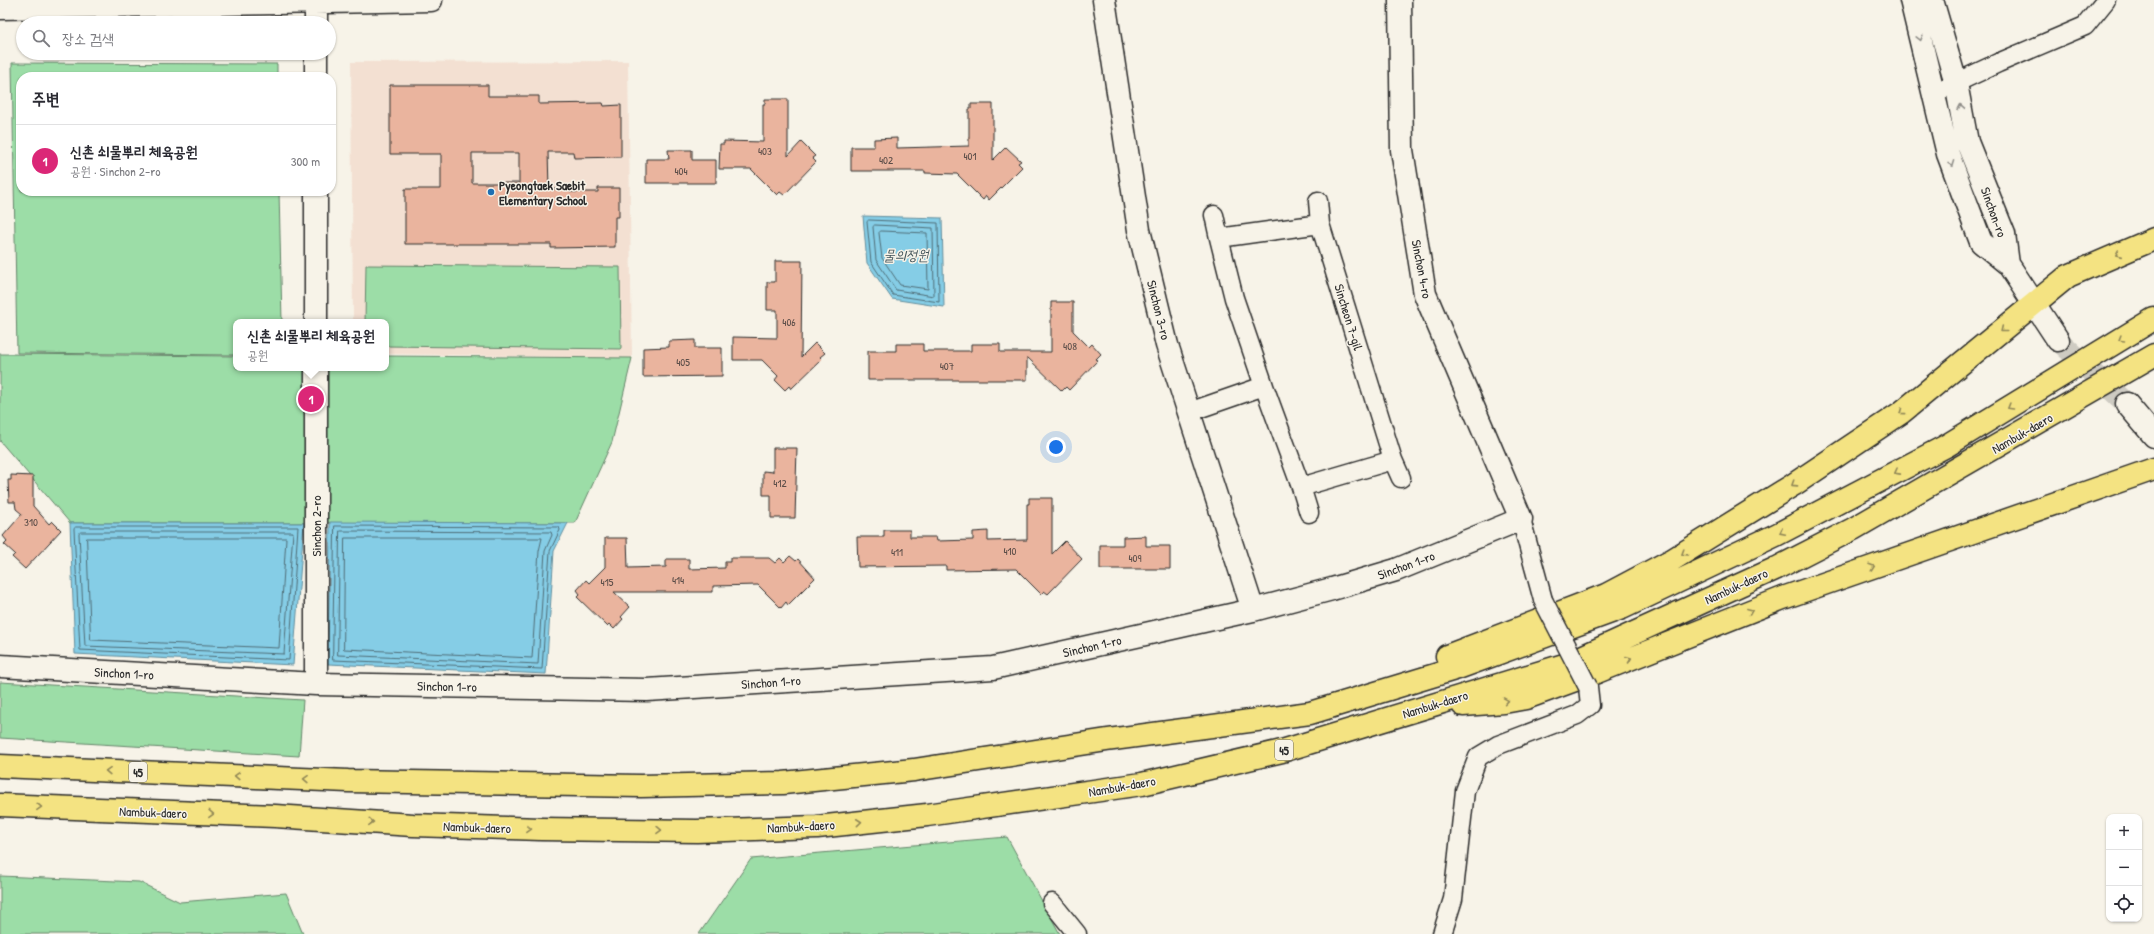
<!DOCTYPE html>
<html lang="ko">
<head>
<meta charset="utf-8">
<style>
	:root { --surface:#fff; --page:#f7f7f7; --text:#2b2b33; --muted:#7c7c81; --line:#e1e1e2; --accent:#db2777 }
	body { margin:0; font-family:"Patrick Hand","Poor Story",sans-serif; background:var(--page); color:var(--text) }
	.controls { position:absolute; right:12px; bottom:12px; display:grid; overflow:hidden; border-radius:8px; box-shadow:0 1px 3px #0004 }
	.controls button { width:36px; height:36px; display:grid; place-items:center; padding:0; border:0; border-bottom:1px solid var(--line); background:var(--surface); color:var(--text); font:20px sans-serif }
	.you { position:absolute; left:1056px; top:447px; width:14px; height:14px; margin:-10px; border:3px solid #fff; border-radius:50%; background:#1a73e8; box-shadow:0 0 0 6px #1a73e833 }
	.badge { display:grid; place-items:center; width:26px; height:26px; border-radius:50%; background:var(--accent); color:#fff; font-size:13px; font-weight:700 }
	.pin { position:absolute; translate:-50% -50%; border:2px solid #fff; box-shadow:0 1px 4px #0006 }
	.popup { position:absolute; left:233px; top:319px; width:156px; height:52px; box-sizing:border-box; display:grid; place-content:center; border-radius:8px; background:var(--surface); filter:drop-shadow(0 1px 3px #0005); font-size:13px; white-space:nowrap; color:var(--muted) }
	.popup b { font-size:15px; color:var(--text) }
	.popup::after { content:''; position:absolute; left:50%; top:100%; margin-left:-8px; border:8px solid transparent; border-top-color:var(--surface) }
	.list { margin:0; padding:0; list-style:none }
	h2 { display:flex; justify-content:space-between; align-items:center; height:52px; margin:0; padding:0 16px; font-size:17px }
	h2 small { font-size:13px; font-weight:400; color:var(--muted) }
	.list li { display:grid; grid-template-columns:26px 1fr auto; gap:12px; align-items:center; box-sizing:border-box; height:72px; padding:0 16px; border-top:1px solid var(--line) }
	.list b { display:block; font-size:15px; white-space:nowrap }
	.list p { margin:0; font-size:13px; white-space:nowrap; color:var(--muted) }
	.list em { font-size:13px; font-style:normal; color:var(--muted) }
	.icon { flex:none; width:22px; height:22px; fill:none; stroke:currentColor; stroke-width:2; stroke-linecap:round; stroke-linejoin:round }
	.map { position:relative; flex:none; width:2154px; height:934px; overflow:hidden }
	.search { position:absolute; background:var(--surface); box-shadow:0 1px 3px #0004; left:16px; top:16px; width:320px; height:44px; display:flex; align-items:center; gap:10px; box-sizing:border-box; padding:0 14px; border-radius:22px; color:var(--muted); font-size:15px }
	.panel { position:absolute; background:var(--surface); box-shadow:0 1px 3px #0004; left:16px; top:72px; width:320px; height:124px; border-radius:16px }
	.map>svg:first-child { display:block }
</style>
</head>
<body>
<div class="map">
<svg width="2154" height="934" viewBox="0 0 2154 934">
	<rect width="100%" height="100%" fill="#f7f3e8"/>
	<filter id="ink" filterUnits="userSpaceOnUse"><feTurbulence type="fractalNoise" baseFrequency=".025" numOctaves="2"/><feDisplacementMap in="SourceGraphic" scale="8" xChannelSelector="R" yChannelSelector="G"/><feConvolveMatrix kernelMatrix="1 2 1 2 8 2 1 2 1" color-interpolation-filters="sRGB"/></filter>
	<g filter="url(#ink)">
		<path fill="#f3e0d2" d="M628 61 632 358 386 354V322H353L351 62Z"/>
		<path fill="#9cdda7" stroke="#648469" d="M12 63 277 64V77H21V191H279L282 322H236V355L17 353Z
			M366 265 620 267 621 349 386 346V322H365Z
			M0 354 236 356V368H386V356L632 358 612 442 575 523H70L0 441Z
			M0 682 303 700 299 756 0 738Z
			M1007 837 1060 934H699L751 859Z
			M0 876 139 882 180 902 286 893 303 934H0Z"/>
		<path fill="#85cde6" stroke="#618c9b" d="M863 216 942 218 944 307 892 299 867 263Z
			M330 522 568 523 554 551 546 674 328 664Z
			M70 523H304L293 665 75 654Z"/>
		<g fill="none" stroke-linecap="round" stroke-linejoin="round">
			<path stroke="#4f6c76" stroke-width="1" d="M869 220 938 223 939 302 893 295 871 262 867 222Z
				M875 225 933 228 934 296 896 290 876 260 873 227Z
				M881 231 927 233 928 289 900 285 882 258 879 233Z
				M335 526 559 527 560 530 550 551 542 669 333 660Z
				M76 527H298L289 660 80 650 74 529Z
				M340 531 551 532 552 535 545 551 538 664 338 655Z
				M81 532H293L284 654 85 646 79 534Z
				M87 538H286L279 648 91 640Z
				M345 538H542L539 551 532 658 344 649Z"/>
		</g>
		<path fill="#eab49e" stroke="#2b2b2b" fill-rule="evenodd" d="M390 85H488V96H539V104L603 103 604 106 621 105V157L574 158 573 152H548L549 189H570V192H598V188H619V217H615V247L551 248V244H405V189H441V154H390ZM472 153H519V183H472Z
			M765 99H788V156L801 142 815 156 812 158 816 162 784 195 780 192 777 195 751 169H719L720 144H724V141L763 142V104H765Z
			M971 104H993V160L1006 147 1021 161 1018 163 1022 167 989 200 986 196 983 200 957 174 925 173V171H851V147H874V139L897 138V148L969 146V109H971Z
			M668 150H692V160H716V183H646V159H669Z
			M775 261H802L801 357 815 343 825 353 820 357 822 359 791 389 789 386 785 390 775 380 778 376 762 360H733V337L777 338V310H767V282H775Z
			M1051 302H1073V331L1089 347 1092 344 1101 354 1096 359 1098 360 1069 390 1066 387 1062 391 1027 357V380H868V351H896V344H923V351H971V344H1000V352H1051Z
			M695 340V348H722V376L643 377V348L669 347V341Z
			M773 448H797L795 518H771V495H763V471L773 472Z
			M11 475 33 476V506L49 524 52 521 61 530 25 569 12 557 15 554 4 544 7 541 3 536 22 514 16 509 15 502H9L8 480H11Z
			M1029 498H1052V554L1065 541 1082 559 1048 594 1044 591 1041 594 1016 569 946 570V566L858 567 857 537H884V530H910V537H936L937 541 973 540V532L988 531V541L1027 540V504H1029Z
			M1146 536V546H1170V569H1100V545H1123V537Z
			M605 538H627L628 568 666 567V559H689V569L725 568V562H730V558H769L775 563 780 558 784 562 790 556 796 561 798 559 815 578 788 605 786 602 781 608 758 585 713 586V592H614L630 607 621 617 623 619 614 629 609 624 607 626 577 597 580 594 577 590 586 580 589 583 605 567Z"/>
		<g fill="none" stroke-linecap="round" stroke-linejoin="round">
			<path stroke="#cecbc2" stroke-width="22" stroke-dasharray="22 11" stroke-linecap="butt" d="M2058 340 2127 404"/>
			<g stroke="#2b2b2b" stroke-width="21">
				<path id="street" d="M1934 93 1998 63 2085 26 2106 0
					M1318 201 1320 224
					M1214 215 1219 238
					M1189 412 1264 386 1234 298 1219 238 1320 224 1393 460 1301 487 1264 386
					M1393 460 1401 478
					M1301 487 1309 513
					M1521 519 1543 600
					M1052 903 1077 934
					M1442 934 1453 899 1465 791 1478 757 1498 745 1577 715 1590 705 1588 687"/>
			</g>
			<g stroke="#2b2b2b" stroke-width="25">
				<path id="secondary" d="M316 0V23
					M1104 0 1139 230 1167 345 1253 610
					M1911 0 1948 154 1981 242 2008 264 2058 340
					M1932 0 1956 83 1967 142 2004 234 2008 264
					M0 8 431 0
					M316 53V77
					M316 191V322
					M316 368V684
					M2127 404 2154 436
					M0 666 316 684 647 690 993 668 1253 610 1332 589 1396 570 1521 519 1425 294 1402 150 1400 0"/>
			</g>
			<g stroke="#2b2b2b" stroke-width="25">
				<path id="highway" d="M1447 656 1606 595 1672 560 1793 485 1902 412 2068 276 2154 239
					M1463 705 1504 702 1526 698 1597 672 1783 598 2154 469
					M0 766 348 781 641 786 783 783 914 770 1107 740 1310 713 1458 668 1622 608 1776 535 1946 446 2154 319
					M0 805 275 816 413 825 541 829 697 831 817 827 927 815 1142 784 1282 751 1564 665 1777 568 1853 529 2154 355"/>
			</g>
			<use href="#street" stroke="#f7f3e8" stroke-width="18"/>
			<use href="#secondary" stroke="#f7f3e8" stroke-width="22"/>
			<use href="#highway" stroke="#f4e382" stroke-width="22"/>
			<g stroke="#2b2b2b" stroke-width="21" stroke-linecap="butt">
				<path id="street-bridge" d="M1543 600 1588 687"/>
			</g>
			<use href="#street-bridge" stroke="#f7f3e8" stroke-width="18"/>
		</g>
		<defs><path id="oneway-chevron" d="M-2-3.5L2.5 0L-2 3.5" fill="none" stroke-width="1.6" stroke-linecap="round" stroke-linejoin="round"/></defs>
		<g stroke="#918f8a">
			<use href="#oneway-chevron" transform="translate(1920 38) rotate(76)"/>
			<use href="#oneway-chevron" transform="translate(1961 107) rotate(-101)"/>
			<use href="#oneway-chevron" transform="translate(1952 164) rotate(69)"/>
		</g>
		<g stroke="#908756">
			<use href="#oneway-chevron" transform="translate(2118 254) rotate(156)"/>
			<use href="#oneway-chevron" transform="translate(2003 330) rotate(141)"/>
			<use href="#oneway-chevron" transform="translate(2121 339) rotate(149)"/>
			<use href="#oneway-chevron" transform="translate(2010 407) rotate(149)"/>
			<use href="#oneway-chevron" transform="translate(1902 412) rotate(144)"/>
			<use href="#oneway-chevron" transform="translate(1897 472) rotate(152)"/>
			<use href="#oneway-chevron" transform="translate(1794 484) rotate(147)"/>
			<use href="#oneway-chevron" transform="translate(1782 532) rotate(153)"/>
			<use href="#oneway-chevron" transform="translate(1684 553) rotate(148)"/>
			<use href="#oneway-chevron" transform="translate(1872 567) rotate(-19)"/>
			<use href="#oneway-chevron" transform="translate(1750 611) rotate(-22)"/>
			<use href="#oneway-chevron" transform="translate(1629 659) rotate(-22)"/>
			<use href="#oneway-chevron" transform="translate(1506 701) rotate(-9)"/>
			<use href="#oneway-chevron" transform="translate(108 771) rotate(-178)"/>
			<use href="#oneway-chevron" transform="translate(237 776) rotate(-178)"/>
			<use href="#oneway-chevron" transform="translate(306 779) rotate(-178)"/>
			<use href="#oneway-chevron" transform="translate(39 807) rotate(3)"/>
			<use href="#oneway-chevron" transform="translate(211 814) rotate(2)"/>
			<use href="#oneway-chevron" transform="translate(371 822) rotate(4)"/>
			<use href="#oneway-chevron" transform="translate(859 822) rotate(-6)"/>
			<use href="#oneway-chevron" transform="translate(529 829) rotate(2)"/>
			<use href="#oneway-chevron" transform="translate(659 830) rotate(1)"/>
		</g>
	</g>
	<circle fill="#1f6fb2" stroke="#f7f3e8" stroke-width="1.5" cx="491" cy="192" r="4"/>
	<g text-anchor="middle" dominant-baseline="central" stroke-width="3" stroke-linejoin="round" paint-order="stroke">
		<g font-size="11" fill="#5b4d48">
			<text x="765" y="151">403</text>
			<text x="970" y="156">401</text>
			<text x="886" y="160">402</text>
			<text x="681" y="171">404</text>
			<text x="789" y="322">406</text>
			<text x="1070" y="346">408</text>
			<text x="683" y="362">405</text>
			<text x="947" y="366">407</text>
			<text x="780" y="483">412</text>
			<text x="31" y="522">310</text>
			<text x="1010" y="551">410</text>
			<text x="897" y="552">411</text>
			<text x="1135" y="558">409</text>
			<text x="678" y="580">414</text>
			<text x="607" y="582">415</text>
		</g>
		<g fill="#f7f3e8" stroke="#686764" stroke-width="1">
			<rect x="1275" y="740" width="18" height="20" rx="3"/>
			<rect x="129" y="762" width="18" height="20" rx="3"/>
		</g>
		<g font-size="12" font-weight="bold" fill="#2b2b2b">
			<text x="1284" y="750">45</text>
			<text x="138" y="772">45</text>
		</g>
		<g font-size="13" font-weight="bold" fill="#2b2b2b" stroke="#f7f3e8" text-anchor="start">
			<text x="499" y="185">Pyeongtaek Saebit<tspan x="499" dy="15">Elementary School</tspan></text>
		</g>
		<g font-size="13" fill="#2b2b2b" stroke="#f7f3e8">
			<text transform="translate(1994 212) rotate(70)">Sinchon-ro</text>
			<text transform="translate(1422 269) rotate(79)">Sinchon 4-ro</text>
			<text transform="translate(1159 310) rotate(76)">Sinchon 3-ro</text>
			<text transform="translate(1349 317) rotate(73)">Sincheon 7-gil</text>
			<text transform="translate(2022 433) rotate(-30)">Nambuk-daero</text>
			<text transform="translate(316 526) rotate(-90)">Sinchon 2-ro</text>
			<text transform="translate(1406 565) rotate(-20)">Sinchon 1-ro</text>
			<text transform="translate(1736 586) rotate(-25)">Nambuk-daero</text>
			<text transform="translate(1092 646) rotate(-13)">Sinchon 1-ro</text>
			<text transform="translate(124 673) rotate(3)">Sinchon 1-ro</text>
			<text transform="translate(771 682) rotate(-4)">Sinchon 1-ro</text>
			<text transform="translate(447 686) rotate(1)">Sinchon 1-ro</text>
			<text transform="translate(1435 704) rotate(-17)">Nambuk-daero</text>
			<text transform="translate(1122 786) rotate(-10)">Nambuk-daero</text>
			<text transform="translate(153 812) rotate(2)">Nambuk-daero</text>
			<text transform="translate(801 826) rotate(-3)">Nambuk-daero</text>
			<text transform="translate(477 827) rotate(2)">Nambuk-daero</text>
		</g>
		<g font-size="14" font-style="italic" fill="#42545a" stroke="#f7f3e8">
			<text x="906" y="254">물의정원</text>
		</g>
	</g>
</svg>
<div class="controls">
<button>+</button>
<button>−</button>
<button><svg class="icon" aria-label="locate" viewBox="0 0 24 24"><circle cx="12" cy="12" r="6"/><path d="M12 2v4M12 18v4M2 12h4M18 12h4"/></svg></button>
</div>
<div class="you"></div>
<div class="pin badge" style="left:311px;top:399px">1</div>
<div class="popup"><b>신촌 쇠물뿌리 체육공원</b>공원</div>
<div class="search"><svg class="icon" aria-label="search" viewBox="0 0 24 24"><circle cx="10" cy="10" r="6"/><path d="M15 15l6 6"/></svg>장소 검색</div>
<section class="panel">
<h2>주변<small></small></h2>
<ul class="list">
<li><span class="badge">1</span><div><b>신촌 쇠물뿌리 체육공원</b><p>공원 · Sinchon 2-ro</p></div><em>300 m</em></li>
</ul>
</section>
</div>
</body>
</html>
